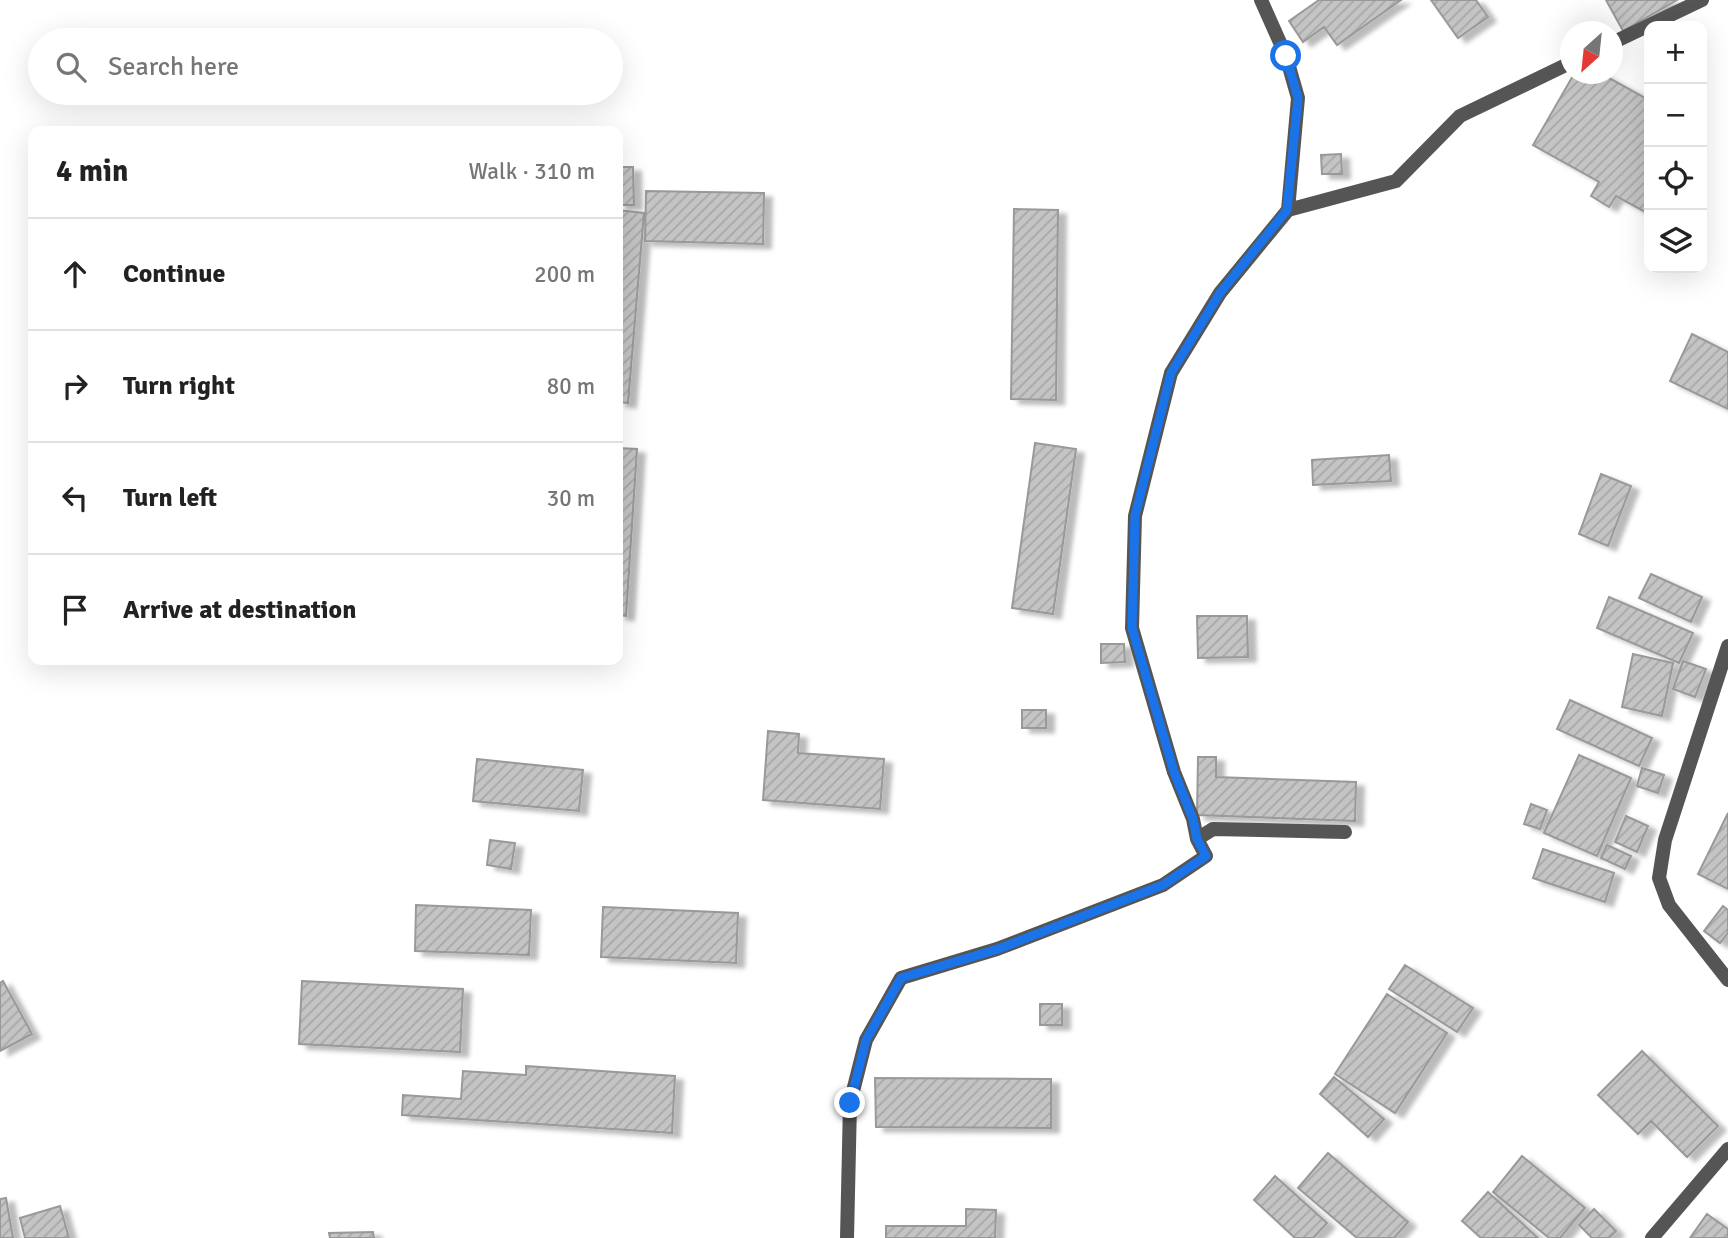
<!DOCTYPE html>
<html lang="en">
<head>
<meta charset="utf-8">
<style>
	:root { --surface:#fff; --page:#f6f6f6; --text:#222; --muted:#767676; --line:#e0e0e0 }
	body { margin:0; font-family:Signika,sans-serif; background:var(--page); color:var(--text) }
	.controls { position:absolute; right:21px; top:21px; display:grid; overflow:hidden; border-radius:14px; box-shadow:0 7px 28px #0002 }
	.controls button { width:63px; height:63px; display:grid; place-items:center; padding:0; border:0; border-bottom:2px solid var(--line); background:var(--surface); color:var(--text); font:35px sans-serif }
	.compass { position:absolute; left:1560px; top:21px; width:63px; height:63px; border-radius:50%; background:var(--surface); box-shadow:0 7px 28px #0002; rotate:207deg }
	.stop { position:absolute; width:21px; height:21px; margin:-16px; border:5px solid #1a73e8; border-radius:50%; background:#fff }
	.stop.end { background:#1a73e8; border-color:#fff; box-shadow:0 2px 7px #0008 }
	.list { margin:0; padding:0; list-style:none }
	h2 { display:flex; justify-content:space-between; align-items:center; height:91px; margin:0; padding:0 28px; font-size:30px }
	h2 small { font-size:23px; font-weight:400; color:var(--muted) }
	.list li { display:grid; grid-template-columns:46px 1fr auto; gap:21px; align-items:center; box-sizing:border-box; height:112px; padding:0 28px; border-top:2px solid var(--line) }
	.list b { display:block; font-size:26px; white-space:nowrap }
	.list em { font-size:23px; font-style:normal; color:var(--muted) }
	.icon { flex:none; width:38px; height:38px; fill:none; stroke:currentColor; stroke-width:2; stroke-linecap:round; stroke-linejoin:round }
	.map { position:relative; flex:none; width:1728px; height:1238px; overflow:hidden }
	.search { position:absolute; background:var(--surface); box-shadow:0 7px 28px #0002; left:28px; top:28px; width:595px; height:77px; display:flex; align-items:center; gap:18px; box-sizing:border-box; padding:0 24px; border-radius:38px; color:var(--muted); font-size:26px }
	.panel { position:absolute; background:var(--surface); box-shadow:0 7px 28px #0002; left:28px; top:126px; width:595px; height:539px; border-radius:14px }
	.map>svg:first-child { display:block }
</style>
</head>
<body>
<div class="map">
<svg width="1728" height="1238" viewBox="0 0 1728 1238">
	<defs>
		<pattern id="building-hatch" width="6" height="6" patternUnits="userSpaceOnUse" patternTransform="scale(1.75)"><rect width="6" height="6" fill="#c4c4c4"/><path d="M-1 1l2-2M0 6l6-6M5 7l2-2" fill="none" stroke="#a7a7a7"/></pattern>
		<filter id="shadow"><feDropShadow dx="8" dy="4.5" stdDeviation="2" flood-color="#0004"/></filter>
	</defs>
	<rect width="100%" height="100%" fill="#fff"/>
	<path fill="url(#building-hatch)" stroke="#999" stroke-width="2" filter="url(#shadow)" d="M1319 0H1401L1337 45 1324 27 1303 42 1289 21Z
		M1431 0H1476L1488 17 1458 38Z
		M1606 0H1677L1623 31Z
		M1574 74H1602L1649 100V214L1616 196 1609 207 1591 196 1599 182 1533 145Z
		M1341 154 1342 174H1322L1321 155Z
		M618 167H633L634 205H618Z
		M646 191 764 193 763 244 645 241Z
		M1014 209 1058 210 1056 400 1011 399Z
		M618 210 644 213 628 403 618 402Z
		M1692 334 1728 352V409L1670 381Z
		M1035 443 1076 449 1053 614 1012 608Z
		M618 448 637 449 626 616 618 615Z
		M1389 455 1391 481 1313 485 1312 460Z
		M1601 474 1631 486 1608 546 1579 534Z
		M1651 574 1702 597 1691 622 1639 598Z
		M1609 597 1693 633 1679 663 1597 628Z
		M1197 616H1247L1248 657 1198 658Z
		M1101 644H1124L1125 662 1101 663Z
		M1633 654 1673 663 1662 716 1622 707Z
		M1683 661 1706 669 1695 697 1673 689Z
		M1570 700 1652 738 1639 766 1557 729Z
		M1022 710H1046V728H1022Z
		M768 731 799 734 798 753 884 759 880 809 763 800Z
		M1579 755 1631 778 1597 856 1544 833Z
		M1198 757H1216V777L1356 782 1355 821 1197 815Z
		M477 759 583 770 579 811 473 801Z
		M1642 768 1664 775 1658 793 1637 786Z
		M1531 804 1547 810 1540 829 1524 824Z
		M1728 813V889L1698 874Z
		M1626 816 1648 826 1637 852 1615 842Z
		M490 840 515 843 511 869 487 865Z
		M1607 845 1631 856 1625 869 1601 858Z
		M1543 849 1614 873 1605 902 1533 878Z
		M416 905 531 910 529 955 415 951Z
		M1723 906 1728 910V933L1720 943 1704 931Z
		M603 907 738 913 736 963 601 957Z
		M1405 965 1473 1008 1457 1032 1389 989Z
		M3 981 32 1034 0 1051V983Z
		M302 981 463 989 460 1052 299 1044Z
		M1387 994 1447 1033 1395 1113 1335 1074Z
		M1040 1004H1062V1025H1040Z
		M1642 1051 1718 1126 1687 1157 1651 1121 1638 1134 1598 1095Z
		M526 1066 675 1076 672 1133 402 1115 403 1095 461 1099 463 1071 526 1075Z
		M1334 1077 1384 1119 1368 1137 1320 1094Z
		M875 1078 1051 1079V1128L876 1127Z
		M1328 1153 1408 1222 1394 1238H1357L1298 1188Z
		M1522 1156 1585 1208 1560 1238H1549L1493 1192Z
		M1275 1176 1327 1223 1313 1238H1295L1254 1200Z
		M1488 1192 1538 1238H1481L1462 1221Z
		M6 1198 13 1238H0V1199Z
		M60 1206 69 1238H25L20 1218Z
		M966 1209 996 1210 995 1238H886V1226H966Z
		M1594 1209 1616 1231 1609 1238H1592L1579 1225Z
		M1707 1214 1728 1229V1238H1690Z
		M373 1232 374 1238H330L329 1233Z"/>
	<g fill="none" stroke-linecap="round" stroke-linejoin="round">
		<path stroke="#555" stroke-width="14" d="M1261 0 1286 56 1298 98 1288 210 1220 293 1171 373 1135 516 1132 628 1174 772 1193 819 1197 839 1213 829 1345 832
			M1612 43 1702 0
			M1288 210 1396 181 1460 116 1570 63
			M1728 646 1665 840 1659 878 1669 905 1728 980
			M847 1238 850 1103 866 1040 901 978 997 949 1163 885 1206 856 1197 839
			M1652 1238 1728 1149"/>
	</g>
	<g fill="none" stroke-linecap="round" stroke-linejoin="round">
		<path stroke="#1a73e8" stroke-width="9" d="M850 1103 866 1040 901 978 998 949 1163 885 1206 856 1197 839 1193 819 1174 772 1132 628 1135 516 1171 373 1220 293 1287 210 1298 98 1286 56"/>
	</g>
</svg>
<div class="controls">
<button>+</button>
<button>−</button>
<button><svg class="icon" aria-label="locate" viewBox="0 0 24 24"><circle cx="12" cy="12" r="6"/><path d="M12 2v4M12 18v4M2 12h4M18 12h4"/></svg></button>
<button><svg class="icon" aria-label="layers" viewBox="0 0 24 24"><path d="M12 4l9 5-9 5-9-5zM3 14l9 5 9-5"/></svg></button>
</div>
<svg class="compass" viewBox="-18 -18 36 36"><path d="M0-13l5 13h-10z" fill="#e53935"/><path d="M0 13l5-13h-10z" fill="#767676"/></svg>
<div class="stop" style="left:1286px;top:56px"></div>
<div class="stop end" style="left:850px;top:1103px"></div>
<div class="search"><svg class="icon" aria-label="search" viewBox="0 0 24 24"><circle cx="10" cy="10" r="6"/><path d="M15 15l6 6"/></svg>Search here</div>
<section class="panel">
<h2>4 min<small>Walk · 310 m</small></h2>
<ul class="list">
<li><svg class="icon" aria-label="ahead" viewBox="0 0 24 24"><path d="M12 20V5M6 11l6-6 6 6"/></svg><div><b>Continue</b></div><em>200 m</em></li>
<li><svg class="icon" aria-label="right" viewBox="0 0 24 24"><path d="M7 20v-9h11M14 6l5 5-5 5"/></svg><div><b>Turn right</b></div><em>80 m</em></li>
<li><svg class="icon" aria-label="left" viewBox="0 0 24 24"><path d="M17 20v-9H6M10 6l-5 5 5 5"/></svg><div><b>Turn left</b></div><em>30 m</em></li>
<li><svg class="icon" aria-label="arrive" viewBox="0 0 24 24"><path d="M6 21V4h12l-3 4 3 4H6"/></svg><div><b>Arrive at destination</b></div></li>
</ul>
</section>
</div>
</body>
</html>
